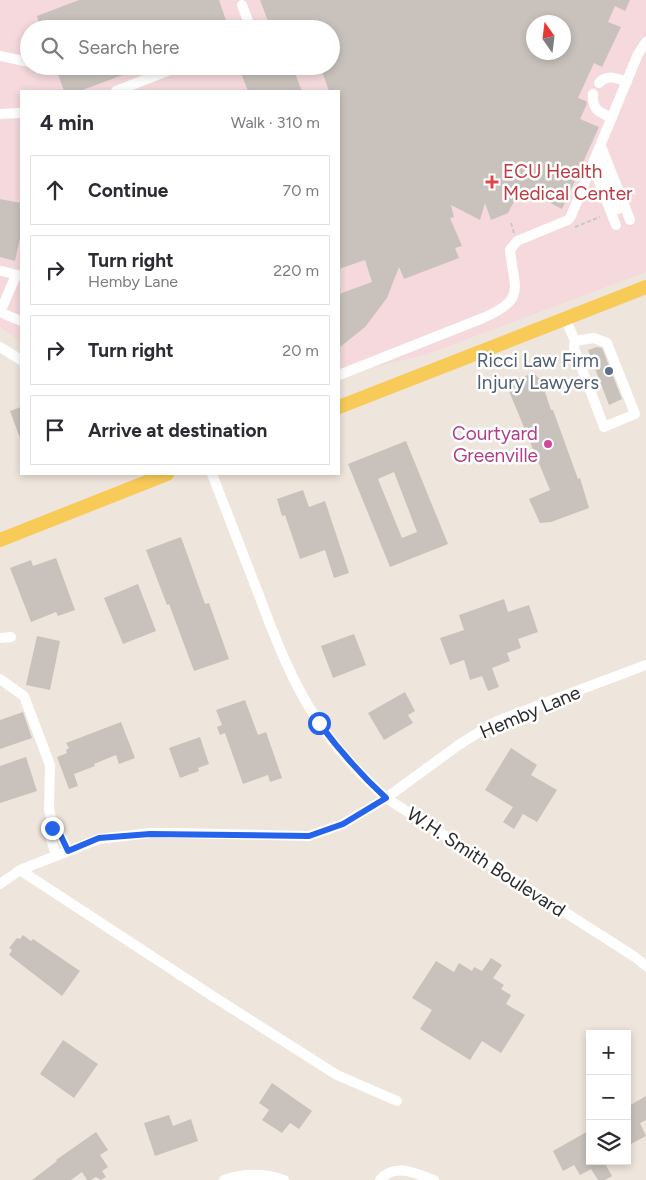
<!DOCTYPE html>
<html lang="en">
<head>
<meta charset="utf-8">
<style>
	:root { --surface:#fff; --page:#f2f2f3; --text:#2b2b33; --muted:#7c7c81; --line:#e1e1e2 }
	body { margin:0; font-family:Figtree,sans-serif; background:var(--page); color:var(--text) }
	.controls { position:absolute; right:15px; bottom:15px; display:grid; overflow:hidden; border-radius:0px; box-shadow:0 2px 8px #0003 }
	.controls button { width:45px; height:45px; display:grid; place-items:center; padding:0; border:0; border-bottom:1px solid var(--line); background:var(--surface); color:var(--text); font:25px sans-serif }
	.compass { position:absolute; left:526px; top:15px; width:45px; height:45px; border-radius:50%; background:var(--surface); box-shadow:0 2px 8px #0003; rotate:346deg }
	.stop { position:absolute; width:15px; height:15px; margin:-11px; border:4px solid #2563eb; border-radius:50%; background:#fff }
	.stop.end { background:#2563eb; border-color:#fff; box-shadow:0 1px 5px #0008 }
	.list { margin:0; padding:0; list-style:none }
	h2 { display:flex; justify-content:space-between; align-items:center; height:65px; margin:0; padding:0 20px; font-size:21px }
	h2 small { font-size:16px; font-weight:400; color:var(--muted) }
	.list li { display:grid; grid-template-columns:32px 1fr auto; gap:15px; align-items:center; box-sizing:border-box; height:70px; margin:0 10px 10px; padding:0 10px; border:1px solid var(--line); border-radius:0px }
	.list b { display:block; font-size:19px; white-space:nowrap }
	.list p { margin:0; font-size:16px; white-space:nowrap; color:var(--muted) }
	.list em { font-size:16px; font-style:normal; color:var(--muted) }
	.icon { flex:none; width:28px; height:28px; fill:none; stroke:currentColor; stroke-width:2; stroke-linecap:round; stroke-linejoin:round }
	.map { position:relative; flex:none; width:646px; height:1180px; overflow:hidden }
	.search { position:absolute; background:var(--surface); box-shadow:0 2px 8px #0003; left:20px; top:20px; width:320px; height:55px; display:flex; align-items:center; gap:12px; box-sizing:border-box; padding:0 18px; border-radius:28px; color:var(--muted); font-size:19px }
	.panel { position:absolute; background:var(--surface); box-shadow:0 2px 8px #0003; left:20px; top:90px; width:320px; height:385px; border-radius:0px }
	.map>svg:first-child { display:block }
</style>
</head>
<body>
<div class="map">
<svg width="646" height="1180" viewBox="0 0 646 1180">
	<rect width="100%" height="100%" fill="#eee5dc"/>
	<path fill="#f5d9dc" fill-rule="evenodd" d="M0 0H646V272L425 355 339 375V91H21V342L0 327ZM534 22H564V52H534ZM29 29H331V66H29Z"/>
	<path fill="#c9c2bc" fill-rule="evenodd" d="M79 0H219L229 29H41L37 16Z
		M260 0H630L625 11 615 6 608 22 621 27 602 67 594 63 578 98 586 101 587 104 580 119 599 127 562 209 521 188 508 213 491 220 485 203 480 220 451 205 454 217 450 218 462 246 455 248 459 258 404 279 399 267 387 298 365 327 339 348V294L372 282 365 260 339 269V91H329L320 66H331V29H271ZM534 22H564V52H534Z
		M55 66H144V67L80 91H64Z
		M252 66H292L302 91H248L240 71Z
		M0 199 21 203V234L15 261 0 257Z
		M597 347 602 348 622 399 609 405 588 350Z
		M533 373 541 380 551 410H553L578 479 580 478 589 508 551 522 540 523 529 499 550 490 506 384Z
		M21 407V438H20L10 411Z
		M406 441 448 544 390 567 348 464ZM394 472 417 532 402 538 378 479Z
		M303 490 309 507 325 501 349 573 334 578 325 550 300 559 285 515 282 516 277 499Z
		M181 537 205 604 209 603 229 659 194 671 169 604 167 605 146 550Z
		M56 558 75 610 58 616 56 612 31 622 10 568 31 560 33 566Z
		M138 584 156 631 123 644 104 598Z
		M504 599 508 612 529 605 538 632 518 639 521 648 507 653 510 661 492 668 499 687 488 691 482 676 470 680 464 660 450 665 440 638 464 630 459 615Z
		M354 634 366 665 333 678 321 646Z
		M37 636 60 641 50 690 26 685Z
		M405 692 415 711 408 715 413 723 384 740 368 713Z
		M245 700 258 735 266 732 282 778 270 782 268 775 243 784 225 733 220 735 217 727 222 725 216 710Z
		M23 712 32 738 0 749V720Z
		M121 722 135 758 119 764 116 755 94 764 95 766 74 774 78 786 69 789 57 757 67 753 66 750 69 748 66 743Z
		M200 737 209 764 198 768 199 771 180 778 169 748Z
		M511 748 537 765 531 775 557 790 537 822 523 814 514 829 503 822 513 807 485 790Z
		M26 757 37 791 0 803V766Z
		M23 935 31 941 33 939 80 971 62 996 9 955 12 950 9 948 17 938 20 939Z
		M491 958 502 965 493 978 504 985 501 989 511 995 506 1004 525 1015 501 1053 482 1041 470 1060 420 1029 432 1010 412 998 436 961 454 972 459 963 472 971 474 967 482 971Z
		M63 1040 98 1064 74 1098 40 1074Z
		M272 1083 312 1111 299 1129 290 1123 282 1133 262 1120 269 1110 259 1103Z
		M646 1096V1120L640 1123 646 1136 627 1146V1107Z
		M169 1115 173 1126 191 1119 198 1141 155 1156 144 1123Z
		M590 1130V1161H605L604 1162 612 1176 605 1180H598L591 1169 580 1175 574 1165 563 1171 553 1151Z
		M96 1132 108 1150 100 1155 108 1167 102 1171 106 1177 101 1180 96 1177 91 1180H87L82 1172 71 1180H32L57 1161 56 1160Z"/>
	<g fill="none" stroke-linecap="round" stroke-linejoin="round">
		<path stroke="#c8c8c8" stroke-width="2" stroke-dasharray="4 2.5" stroke-linecap="butt" d="M511 223 514 233
			M575 227 600 217"/>
		<path stroke="#fff" stroke-width="10" d="M242 5 251 29
			M0 56 29 62
			M599 83C607 74 617 78 627 82
			M116 91 180 66
			M593 94C592 110 599 112 612 118
			M0 114 21 113
			M601 146 630 220
			M597 156 618 209
			M593 166 616 225
			M2 271 21 276
			M16 275 1 310 4 314 21 321
			M565 318 575 341 574 348 604 427 635 414 607 343 594 338 575 341
			M0 347 21 360
			M339 375 483 318C527 299 514 289 510 250L517 241 568 220 571 216 638 54 646 42
			M212 474C228 515 244 557 260 598 275 638 292 682 316 718 335 748 360 774 386 798L635 957 646 966
			M0 638 11 637
			M0 679 24 696 50 765 49 809 53 828
			M56 855 50 836 53 828 60 834 68 851
			M20 870 214 997 337 1075 397 1101
			M0 884 20 870 99 839 150 833H176L309 836 343 824 386 798 460 744 497 721 646 665
			M224 1180C245 1173 264 1173 284 1180
			M380 1180C394 1162 417 1174 434 1180"/>
		<path stroke="#f8ca57" stroke-width="14" d="M339 407 646 287
			M0 540 167 474"/>
	</g>
	<g fill="none" stroke-linecap="round" stroke-linejoin="round">
		<path stroke="#2563eb" stroke-width="6" d="M52 828 60 834 68 851 99 838 150 834 309 836 343 824 386 798C361 775 339 750 319 723"/>
	</g>
	<path fill="#e0444e" stroke="#fff" stroke-width="2" d="M489.5 174.5h5v5h5v5h-5v5h-5v-5h-5v-5h5z"/>
	<circle fill="#5c6f8a" stroke="#fff" stroke-width="2" cx="609" cy="371" r="5"/>
	<circle fill="#d1479c" stroke="#fff" stroke-width="2" cx="548" cy="444" r="5"/>
	<g text-anchor="middle" dominant-baseline="central" stroke-width="5" stroke-linejoin="round" paint-order="stroke">
		<g font-size="19" fill="#be3a42" stroke="#fff" text-anchor="start">
			<text x="503" y="171">ECU Health<tspan x="503" dy="22">Medical Center</tspan></text>
		</g>
		<g font-size="19" fill="#4e5e75" stroke="#fff" text-anchor="end">
			<text x="599" y="360">Ricci Law Firm<tspan x="599" dy="22">Injury Lawyers</tspan></text>
		</g>
		<g font-size="19" fill="#b23c85" stroke="#fff" text-anchor="end">
			<text x="538" y="433">Courtyard<tspan x="538" dy="22">Greenville</tspan></text>
		</g>
		<g font-size="19" fill="#2b2b2b" stroke="#fff">
			<text transform="translate(530 712) rotate(-23)">Hemby Lane</text>
			<text transform="translate(486 862) rotate(33)">W.H. Smith Boulevard</text>
		</g>
	</g>
</svg>
<div class="controls">
<button>+</button>
<button>−</button>
<button><svg class="icon" aria-label="layers" viewBox="0 0 24 24"><path d="M12 4l9 5-9 5-9-5zM3 14l9 5 9-5"/></svg></button>
</div>
<svg class="compass" viewBox="-18 -18 36 36"><path d="M0-13l5 13h-10z" fill="#e53935"/><path d="M0 13l5-13h-10z" fill="#7c7c81"/></svg>
<div class="stop" style="left:319px;top:723px"></div>
<div class="stop end" style="left:52px;top:828px"></div>
<div class="search"><svg class="icon" aria-label="search" viewBox="0 0 24 24"><circle cx="10" cy="10" r="6"/><path d="M15 15l6 6"/></svg>Search here</div>
<section class="panel">
<h2>4 min<small>Walk · 310 m</small></h2>
<ul class="list">
<li><svg class="icon" aria-label="ahead" viewBox="0 0 24 24"><path d="M12 20V5M6 11l6-6 6 6"/></svg><div><b>Continue</b></div><em>70 m</em></li>
<li><svg class="icon" aria-label="right" viewBox="0 0 24 24"><path d="M7 20v-9h11M14 6l5 5-5 5"/></svg><div><b>Turn right</b><p>Hemby Lane</p></div><em>220 m</em></li>
<li><svg class="icon" aria-label="right" viewBox="0 0 24 24"><path d="M7 20v-9h11M14 6l5 5-5 5"/></svg><div><b>Turn right</b></div><em>20 m</em></li>
<li><svg class="icon" aria-label="arrive" viewBox="0 0 24 24"><path d="M6 21V4h12l-3 4 3 4H6"/></svg><div><b>Arrive at destination</b></div></li>
</ul>
</section>
</div>
</body>
</html>
